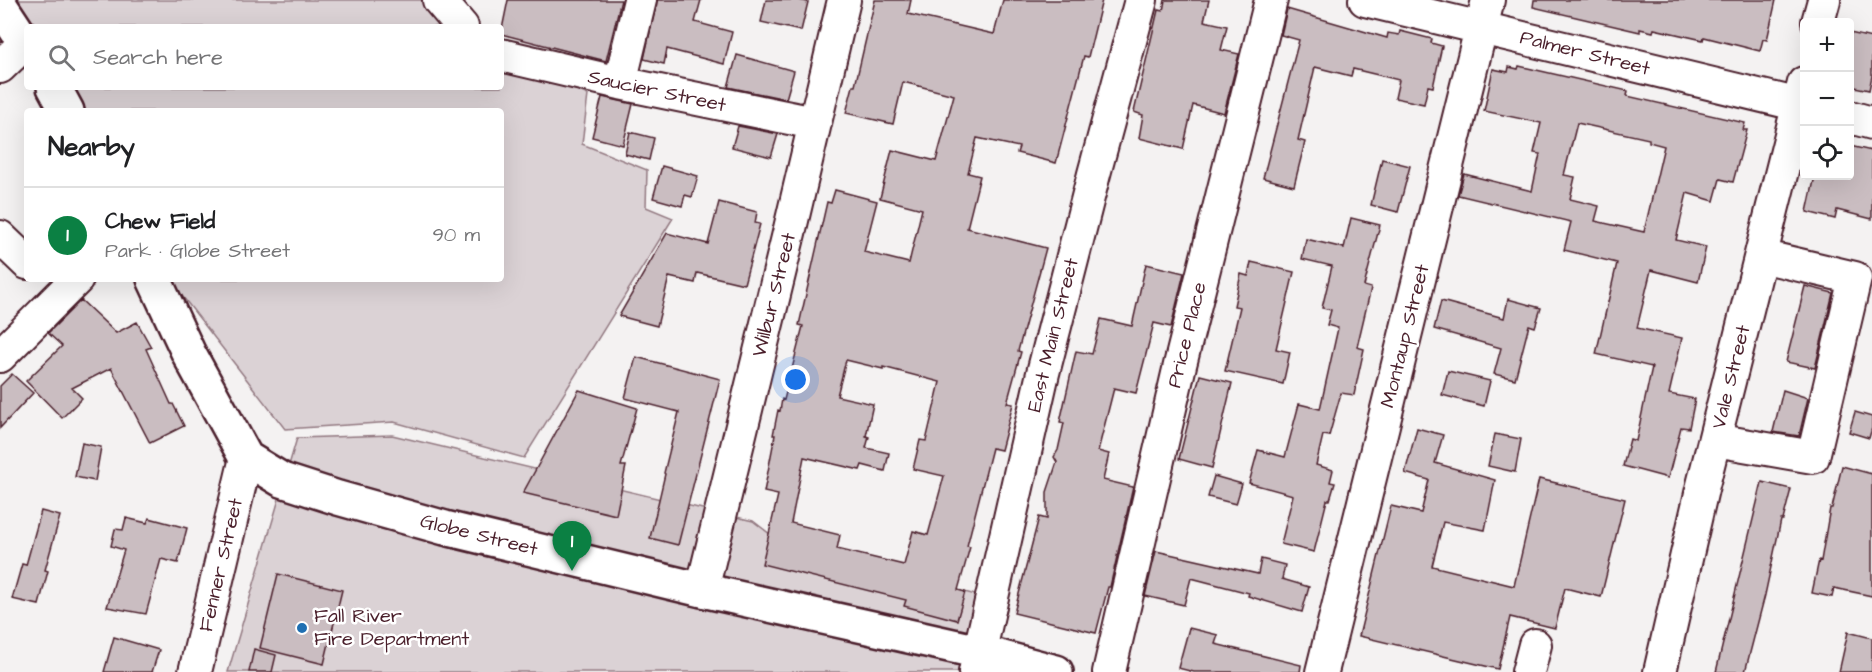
<!DOCTYPE html>
<html lang="en">
<head>
<meta charset="utf-8">
<style>
	:root { --surface:#fff; --page:#f2f2f2; --text:#202124; --muted:#757577; --line:#e0e0e0; --accent:#0b8043 }
	body { margin:0; font-family:"Architects Daughter",sans-serif; background:var(--page); color:var(--text) }
	.controls { position:absolute; right:18px; top:18px; display:grid; overflow:hidden; border-radius:6px; box-shadow:0 6px 24px #0002 }
	.controls button { width:54px; height:54px; display:grid; place-items:center; padding:0; border:0; border-bottom:2px solid var(--line); background:var(--surface); color:var(--text); font:30px sans-serif }
	.you { position:absolute; left:796px; top:380px; width:21px; height:21px; margin:-15px; border:4px solid #fff; border-radius:50%; background:#1a73e8; box-shadow:0 0 0 9px #1a73e833 }
	.badge { display:grid; place-items:center; width:39px; height:39px; border-radius:50%; background:var(--accent); color:#fff; font-size:20px; font-weight:700 }
	.pin { position:absolute; translate:-50% -50px; filter:drop-shadow(0 2px 3px #0008) }
	.pin::after { content:''; position:absolute; top:32px; width:21px; height:18px; background:inherit; clip-path:polygon(0 0,100% 0,50% 100%) }
	.list { margin:0; padding:0; list-style:none }
	h2 { display:flex; justify-content:space-between; align-items:center; height:78px; margin:0; padding:0 24px; font-size:26px }
	h2 small { font-size:20px; font-weight:400; color:var(--muted) }
	.list li { display:grid; grid-template-columns:39px 1fr auto; gap:18px; align-items:center; box-sizing:border-box; height:96px; padding:0 24px; border-top:2px solid var(--line) }
	.list b { display:block; font-size:22px; white-space:nowrap }
	.list p { margin:0; font-size:20px; white-space:nowrap; color:var(--muted) }
	.list em { font-size:20px; font-style:normal; color:var(--muted) }
	.icon { flex:none; width:33px; height:33px; fill:none; stroke:currentColor; stroke-width:2; stroke-linecap:round; stroke-linejoin:round }
	.map { position:relative; flex:none; width:1872px; height:672px; overflow:hidden }
	.search { position:absolute; background:var(--surface); box-shadow:0 6px 24px #0002; left:24px; top:24px; width:480px; height:66px; display:flex; align-items:center; gap:15px; box-sizing:border-box; padding:0 21px; border-radius:6px; color:var(--muted); font-size:22px }
	.panel { position:absolute; background:var(--surface); box-shadow:0 6px 24px #0002; left:24px; top:108px; width:480px; height:174px; border-radius:6px }
	.map>svg:first-child { display:block }
</style>
</head>
<body>
<div class="map">
<svg width="1872" height="672" viewBox="0 0 1872 672">
	<rect width="100%" height="100%" fill="#f4f2f2"/>
	<filter id="ink" filterUnits="userSpaceOnUse"><feTurbulence type="fractalNoise" baseFrequency=".0167" numOctaves="2"/><feDisplacementMap in="SourceGraphic" scale="12" xChannelSelector="R" yChannelSelector="G"/><feConvolveMatrix kernelMatrix="1 2 1 2 8 2 1 2 1" color-interpolation-filters="sRGB"/></filter>
	<g filter="url(#ink)">
		<path fill="#dbd2d5" stroke="#927880" stroke-width="1.5" d="M0 0H438L461 27H27V72L0 32Z
			M501 56 588 95 582 144 647 170 646 207 673 218 524 458 394 422 285 429 169 279H501V111H54L37 87H501Z
			M392 435 753 521 779 541 994 600 976 672H228L297 438Z"/>
		<path fill="#cabdc1" stroke="#4a1f2b" stroke-width="1.5" fill-rule="evenodd" d="M508 0H621L606 61 501 34Z
			M657 0H701L695 22 732 32 724 64 667 49 664 64 644 59Z
			M766 0H798L808 2 801 31 761 22Z
			M875 0H911L908 14 994 34 1003 0H1102L1088 57 1084 56 1056 163 1017 153 1019 147 977 138 968 173 980 176 967 228 1046 248 1018 351 1021 352 1007 403 1013 404 1001 450 992 448 967 546 970 547 958 590 965 592 957 620 904 606 906 600 762 564 778 495 764 492 775 435H773L778 410 780 411 782 399 784 400 803 326 799 325 827 202 831 203 835 190 877 201 864 252 909 263 922 209 880 198 892 150 936 161 954 95 903 82 893 124 846 113 853 86H855ZM846 360 883 369V367L940 382 926 441 920 440 913 469 944 476 928 535 913 531 904 565 837 549 840 535 791 523 804 457 860 470 862 465 885 471 889 453 866 448 869 437 866 436 873 404 837 396Z
			M1165 0H1209L1204 21 1227 26 1221 50 1239 54 1224 113 1193 105 1183 149 1139 138 1143 115 1134 112 1158 10 1163 11Z
			M1534 0H1776L1767 40 1763 39 1760 51 1704 37 1703 40 1654 29 1653 32 1640 29V32L1533 7Z
			M1287 9 1387 38 1388 33 1399 35 1400 31 1432 39 1431 43 1442 46 1433 87 1428 86 1424 104 1395 98 1399 80 1353 69 1351 76 1315 67 1298 140 1305 142 1294 186 1263 178 1299 40 1281 35Z
			M1850 33 1872 38V76L1869 90 1850 86Z
			M737 55 794 71 786 99 728 87Z
			M1519 66 1628 91 1627 96 1745 123 1743 130H1747L1733 182 1720 179 1714 201 1687 193 1676 240 1706 247 1698 282 1651 270 1637 328 1682 338 1669 394 1695 399 1689 428 1681 427 1668 478 1623 466 1630 439 1636 441 1652 367 1596 354 1617 263 1564 250 1571 222 1458 195 1464 174 1532 191 1540 154 1534 153 1541 123 1484 111 1493 69 1508 72 1509 67 1518 69ZM1577 123 1649 139V142L1664 146 1644 232 1595 221 1599 206 1570 199 1575 177 1564 175Z
			M602 97 633 104 623 145 592 137Z
			M738 126 778 134 771 157 732 147Z
			M630 132 654 138 649 160 625 154Z
			M1850 146 1872 151V219L1837 210 1835 219 1807 212 1815 176H1850Z
			M1382 159 1410 166 1398 212 1371 205Z
			M662 166 698 176 692 197 685 195 682 206 653 198Z
			M719 202 757 212 755 223 760 224 744 284 697 273 695 283 669 277 657 326 619 316 667 233 708 244Z
			M1351 218 1380 225 1364 286 1371 288 1357 347 1364 349 1354 395 1341 393 1329 436 1323 435 1316 465 1333 470 1330 482 1335 483 1330 500H1327L1314 552 1281 544 1293 495 1249 483 1258 450 1285 457 1299 404 1320 409 1338 328 1327 325 1331 310 1322 308 1332 266 1302 259 1306 239 1344 248Z
			M1251 262 1294 272 1276 349 1290 352 1283 384 1225 371 1240 307 1234 306 1241 274 1248 276Z
			M1146 264 1184 273 1171 327 1154 323 1136 393 1114 388 1098 451 1109 454 1103 480 1133 487 1110 587H1108L1096 633 1014 613 1039 517 1047 519V492L1057 462 1054 457 1058 450 1064 423 1060 422 1076 351 1092 354 1101 319 1132 326Z
			M1805 286 1833 293 1815 368 1786 362Z
			M1508 299 1541 308 1535 327 1529 325 1515 379 1494 374 1501 348 1434 329 1441 301 1504 318Z
			M81 300 116 333 137 322 151 347 146 349 171 404H173L184 426 150 443 111 368 72 388 82 398 62 418 26 381 62 346 48 333Z
			M636 357 720 379 678 545 650 538 665 474 664 473 679 412 625 398Z
			M1448 371 1490 381 1484 406 1442 395Z
			M12 374 33 393 0 428V386Z
			M1200 375 1232 383 1212 468 1179 459Z
			M579 390 637 408 621 466H626L616 515 523 493Z
			M1783 390 1808 398 1799 436 1773 432Z
			M1855 412 1872 417V428L1869 438 1849 432Z
			M1417 428 1443 435 1435 463 1495 480 1485 530 1443 522 1432 566 1514 586 1539 479 1625 499 1601 597 1565 588 1555 628 1510 617 1498 669 1359 636 1391 506 1421 513 1429 480 1405 473Z
			M1495 434 1521 439 1515 472 1488 466Z
			M82 443 101 447 95 481 75 477Z
			M1842 466 1872 474V596L1834 588 1832 597 1812 593 1819 560 1821 561 1830 508H1832Z
			M1214 476 1242 484 1236 504 1208 497Z
			M1762 482 1791 489 1783 520H1781L1765 595 1745 672H1716Z
			M41 511 60 516 45 570 48 571 39 605 12 599 22 564 26 565Z
			M126 518 147 523 149 518 187 528 178 563 161 559 146 614 107 607 124 550 111 546 115 529 123 530Z
			M1156 551 1258 574 1261 559 1285 565 1282 579 1309 587 1302 612 1248 596 1249 593 1191 578 1184 605 1145 596Z
			M278 574 342 590 324 664 260 648Z
			M1189 628 1218 635 1215 644 1301 665 1300 672H1194L1178 668Z
			M1848 632 1872 638V672H1839Z
			M114 637 159 650 152 672H104Z
			M254 649 276 655 272 672H249Z"/>
		<g fill="none" stroke-linecap="round" stroke-linejoin="round">
			<g stroke="#4a1f2b" stroke-width="36">
				<path id="minor" d="M439 0 462 27
					M1365 0 1804 106
					M1818 22 1824 0
					M501 55 620 83 814 123
					M0 67 25 43
					M620 83 640 0
					M1850 117 1872 123
					M0 237 27 263
					M0 356 77 279
					M1715 440 1813 457 1855 278 1761 256
					M702 590 789 233 844 0
					M195 672 246 458
					M975 672 1043 373 1094 174 1141 0
					M1109 672 1180 365 1271 0
					M1322 672 1488 0
					M1528 672 1535 645
					M1660 672 1702 489 1804 83"/>
			</g>
			<g stroke="#4a1f2b" stroke-width="38">
				<path id="major" d="M0 5 27 46
					M54 87 67 111
					M154 279 189 354 246 458 282 480 338 498 445 528 702 590 980 652 1056 672"/>
			</g>
			<use href="#minor" stroke="#fff" stroke-width="32"/>
			<use href="#major" stroke="#fff" stroke-width="33"/>
		</g>
	</g>
	<circle fill="#1f6fb2" stroke="#fff" stroke-width="2" cx="302" cy="628" r="6"/>
	<g text-anchor="middle" dominant-baseline="central" stroke-width="5" stroke-linejoin="round" paint-order="stroke">
		<g font-size="20" fill="#4a1f2b" stroke="#fff">
			<text transform="translate(1585 53) rotate(14)">Palmer Street</text>
			<text transform="translate(657 91) rotate(12)">Saucier Street</text>
			<text transform="translate(774 295) rotate(-76)">Wilbur Street</text>
			<text transform="translate(1053 335) rotate(-76)">East Main Street</text>
			<text transform="translate(1187 335) rotate(-76)">Price Place</text>
			<text transform="translate(1405 336) rotate(-76)">Montaup Street</text>
			<text transform="translate(1731 377) rotate(-76)">Vale Street</text>
			<text transform="translate(479 535) rotate(14)">Globe Street</text>
			<text transform="translate(221 565) rotate(-77)">Fenner Street</text>
		</g>
		<g font-size="20" fill="#4a1f2b" stroke="#fff" text-anchor="start">
			<text x="314" y="616">Fall River<tspan x="314" dy="23">Fire Department</tspan></text>
		</g>
	</g>
</svg>
<div class="controls">
<button>+</button>
<button>−</button>
<button><svg class="icon" aria-label="locate" viewBox="0 0 24 24"><circle cx="12" cy="12" r="6"/><path d="M12 2v4M12 18v4M2 12h4M18 12h4"/></svg></button>
</div>
<div class="you"></div>
<div class="pin badge" style="left:572px;top:571px">1</div>
<div class="search"><svg class="icon" aria-label="search" viewBox="0 0 24 24"><circle cx="10" cy="10" r="6"/><path d="M15 15l6 6"/></svg>Search here</div>
<section class="panel">
<h2>Nearby<small></small></h2>
<ul class="list">
<li><span class="badge">1</span><div><b>Chew Field</b><p>Park · Globe Street</p></div><em>90 m</em></li>
</ul>
</section>
</div>
</body>
</html>
